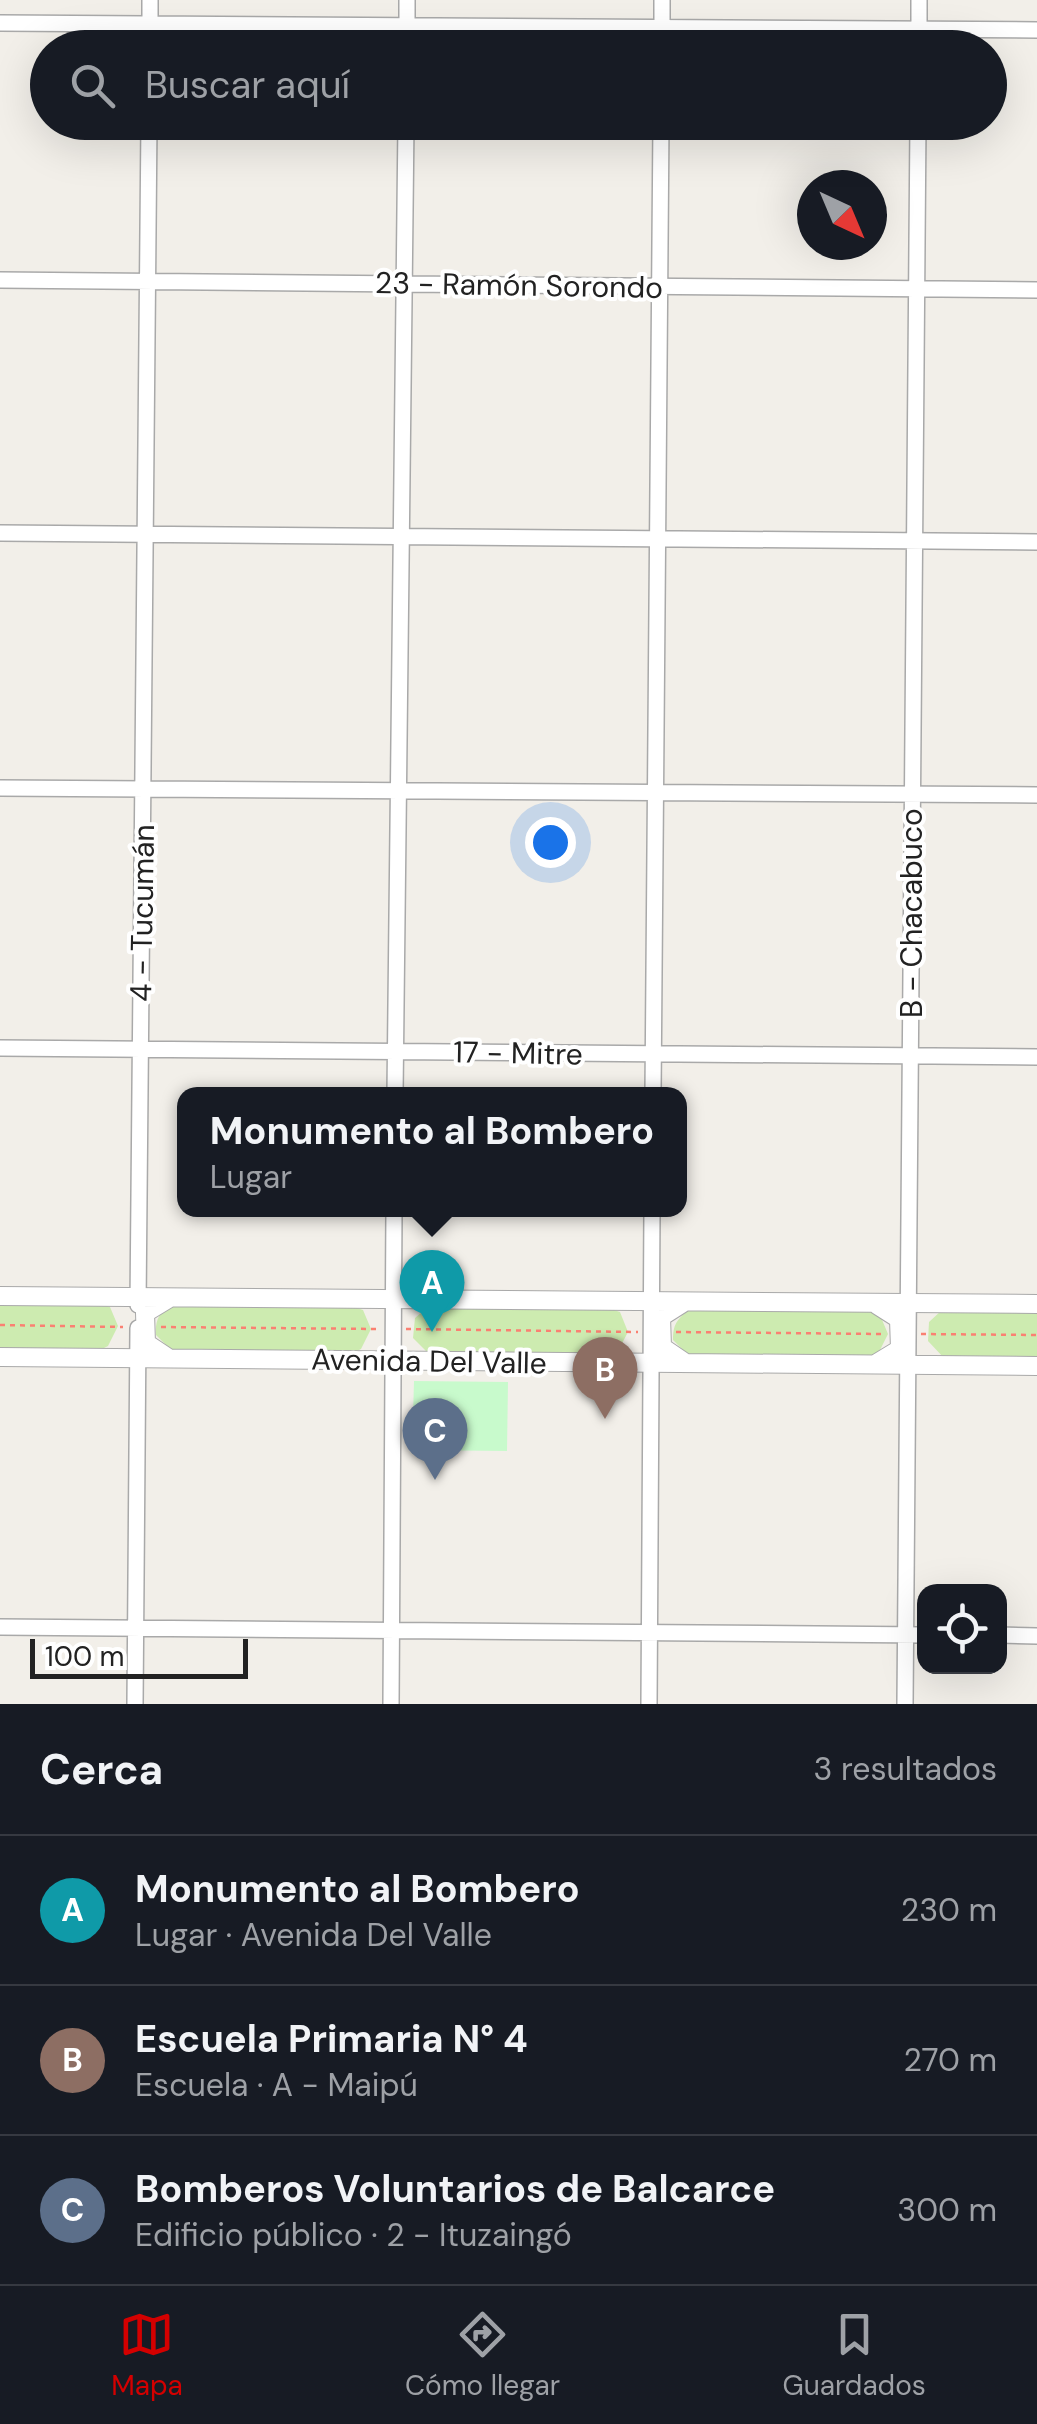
<!DOCTYPE html>
<html lang="es">
<head>
<meta charset="utf-8">
<style>
	:root { --surface:#171b24; --page:#242831; --text:#f1f3f6; --muted:#9ea1a6; --line:#363941; --accent:#d40000 }
	body { margin:0; font-family:"DM Sans",sans-serif; background:var(--page); color:var(--text) }
	.controls { position:absolute; right:30px; bottom:30px; display:grid; overflow:hidden; border-radius:20px; box-shadow:0 10px 40px #0002 }
	.controls button { width:90px; height:90px; display:grid; place-items:center; padding:0; border:0; border-bottom:2px solid var(--line); background:var(--surface); color:var(--text); font:50px sans-serif }
	.compass { position:absolute; left:797px; top:170px; width:90px; height:90px; border-radius:50%; background:var(--surface); box-shadow:0 10px 40px #0002; rotate:136deg }
	.scale { position:absolute; left:30px; bottom:25px; width:218px; box-sizing:border-box; padding-left:10px; border:5px solid #222; border-top:0; font-size:28px; line-height:35px; white-space:nowrap; color:#222; -webkit-text-stroke:8px #fff; paint-order:stroke }
	.you { position:absolute; left:550px; top:842px; width:35px; height:35px; margin:-25px; border:8px solid #fff; border-radius:50%; background:#1a73e8; box-shadow:0 0 0 15px #1a73e833 }
	.badge { display:grid; place-items:center; width:65px; height:65px; border-radius:50%; background:var(--accent); color:#fff; font-size:32px; font-weight:700 }
	.pin { position:absolute; translate:-50% -82px; filter:drop-shadow(0 2px 5px #0008) }
	.pin::after { content:''; position:absolute; top:52px; width:35px; height:30px; background:inherit; clip-path:polygon(0 0,100% 0,50% 100%) }
	.popup { position:absolute; left:177px; top:1087px; width:510px; height:130px; box-sizing:border-box; display:grid; place-content:center; border-radius:20px; background:var(--surface); filter:drop-shadow(0 2px 8px #0005); font-size:32px; white-space:nowrap; color:var(--muted) }
	.popup b { font-size:38px; color:var(--text) }
	.popup::after { content:''; position:absolute; left:50%; top:100%; margin-left:-20px; border:20px solid transparent; border-top-color:var(--surface) }
	.list { margin:0; padding:0; list-style:none }
	h2 { display:flex; justify-content:space-between; align-items:center; height:130px; margin:0; padding:0 40px; font-size:42px }
	h2 small { font-size:32px; font-weight:400; color:var(--muted) }
	.list li { display:grid; grid-template-columns:65px 1fr auto; gap:30px; align-items:center; box-sizing:border-box; height:150px; padding:0 40px; border-top:2px solid var(--line) }
	.list b { display:block; font-size:38px; white-space:nowrap }
	.list p { margin:0; font-size:32px; white-space:nowrap; color:var(--muted) }
	.list em { font-size:32px; font-style:normal; color:var(--muted) }
	.icon { flex:none; width:55px; height:55px; fill:none; stroke:currentColor; stroke-width:2; stroke-linecap:round; stroke-linejoin:round }
	.map { position:relative; flex:none; width:1037px; height:1704px; overflow:hidden }
	.search { position:absolute; background:var(--surface); box-shadow:0 10px 40px #0002; left:30px; right:30px; top:30px; height:110px; display:flex; align-items:center; gap:25px; box-sizing:border-box; padding:0 35px; border-radius:55px; color:var(--muted); font-size:38px }
	.sheet { height:580px; background:var(--surface) }
	nav { display:flex; justify-content:space-around; align-items:center; box-sizing:border-box; height:140px; border-top:2px solid var(--line); background:var(--surface); font-size:28px; color:var(--muted) }
	nav a { display:grid; justify-items:center; gap:5px }
	nav .on { color:var(--accent) }
	.map>svg:first-child { display:block }
</style>
</head>
<body>
<div class="map">
<svg width="1037" height="1704" viewBox="0 0 1037 1704">
	<rect width="100%" height="100%" fill="#f2efe9"/>
	<path fill="#cdebb0" d="M0 1302 98 1303 110 1307 118 1326 108 1346 98 1351 0 1350Z
		M171 1304 351 1306 363 1310 371 1329 361 1349 351 1354 173 1352 156 1335C155 1319 159 1314 171 1304Z
		M428 1307 608 1308 620 1312 628 1332 618 1351 608 1356 430 1355 413 1338 415 1318Z
		M688 1310 868 1311 880 1315 888 1334 878 1354 868 1359 690 1357 673 1340C673 1324 677 1320 688 1310Z
		M942 1310 1037 1311V1359L944 1358 928 1341 929 1322Z"/>
	<path fill="#c8facc" d="M414 1381 508 1382 507 1451 412 1450Z"/>
	<g fill="none" stroke-linecap="round" stroke-linejoin="round">
		<g stroke="#a9a9a9" stroke-width="18">
			<path id="minor" d="M0 23 1037 30
				M150 48V0
				M407 48V0
				M662 48V0
				M919 48V0
				M0 280 1037 290
				M0 533 1037 542
				M0 788 1037 795
				M0 1048 1037 1057
				M395 1094 406 122
				M653 1094 661 122
				M138 1305 149 122
				M0 1627 924 1635
				M1000 1635 1037 1636
				M135 1704 138 1328
				M391 1704 394 1210
				M649 1704 652 1210
				M905 1704 918 122"/>
		</g>
		<g stroke="#a9a9a9" stroke-width="20">
			<path id="tertiary" d="M0 1296 1037 1304
				M683 1303 661 1317 662 1347 684 1362
				M0 1357 1037 1366
				M167 1357 146 1343 145 1313 168 1299
				M877 1363 900 1349 899 1319 877 1305"/>
		</g>
		<path stroke="#fa8072" stroke-width="2.5" stroke-dasharray="5 5" stroke-linecap="butt" d="M0 1325 123 1327
			M161 1327 378 1329
			M406 1329 638 1332
			M676 1332 883 1334
			M921 1334 1037 1335"/>
		<use href="#minor" stroke="#fff" stroke-width="15"/>
		<use href="#tertiary" stroke="#fff" stroke-width="18"/>
	</g>
	<g text-anchor="middle" dominant-baseline="central" stroke-width="8" stroke-linejoin="round" paint-order="stroke">
		<g font-size="30" fill="#222" stroke="#fff">
			<text transform="translate(519 285) rotate(1)">23 - Ramón Sorondo</text>
			<text transform="translate(142 913) rotate(-89)">4 - Tucumán</text>
			<text transform="translate(911 913) rotate(-90)">B - Chacabuco</text>
			<text transform="translate(518 1053) rotate(1)">17 - Mitre</text>
			<text transform="translate(429 1361) rotate(1)">Avenida Del Valle</text>
		</g>
	</g>
</svg>
<div class="controls">
<button><svg class="icon" aria-label="locate" viewBox="0 0 24 24"><circle cx="12" cy="12" r="6"/><path d="M12 2v4M12 18v4M2 12h4M18 12h4"/></svg></button>
</div>
<svg class="compass" viewBox="-18 -18 36 36"><path d="M0-13l5 13h-10z" fill="#e53935"/><path d="M0 13l5-13h-10z" fill="#9ea1a6"/></svg>
<div class="scale">100 m</div>
<div class="you"></div>
<div class="pin badge" style="left:432px;top:1332px;background:#0f9aa8">A</div>
<div class="popup"><b>Monumento al Bombero</b>Lugar</div>
<div class="pin badge" style="left:605px;top:1419px;background:#8d6e63">B</div>
<div class="pin badge" style="left:435px;top:1480px;background:#5c6f8a">C</div>
<div class="search"><svg class="icon" aria-label="search" viewBox="0 0 24 24"><circle cx="10" cy="10" r="6"/><path d="M15 15l6 6"/></svg>Buscar aquí</div>
</div>
<section class="sheet">
<h2>Cerca<small>3 resultados</small></h2>
<ul class="list">
<li><span class="badge" style="background:#0f9aa8">A</span><div><b>Monumento al Bombero</b><p>Lugar · Avenida Del Valle</p></div><em>230 m</em></li>
<li><span class="badge" style="background:#8d6e63">B</span><div><b>Escuela Primaria N° 4</b><p>Escuela · A - Maipú</p></div><em>270 m</em></li>
<li><span class="badge" style="background:#5c6f8a">C</span><div><b>Bomberos Voluntarios de Balcarce</b><p>Edificio público · 2 - Ituzaingó</p></div><em>300 m</em></li>
</ul>
</section>
<nav>
<a class="on"><svg class="icon" aria-label="map" viewBox="0 0 24 24"><path d="M3 6l6-2 6 2 6-2v14l-6 2-6-2-6 2zM9 4v14M15 6v14"/></svg>Mapa</a>
<a><svg class="icon" aria-label="directions" viewBox="0 0 24 24"><path d="M12 3l9 9-9 9-9-9zM9 14v-3h6M13 9l2 2-2 2"/></svg>Cómo llegar</a>
<a><svg class="icon" aria-label="saved" viewBox="0 0 24 24"><path d="M7 4h10v16l-5-4-5 4z"/></svg>Guardados</a>
</nav>
</body>
</html>
